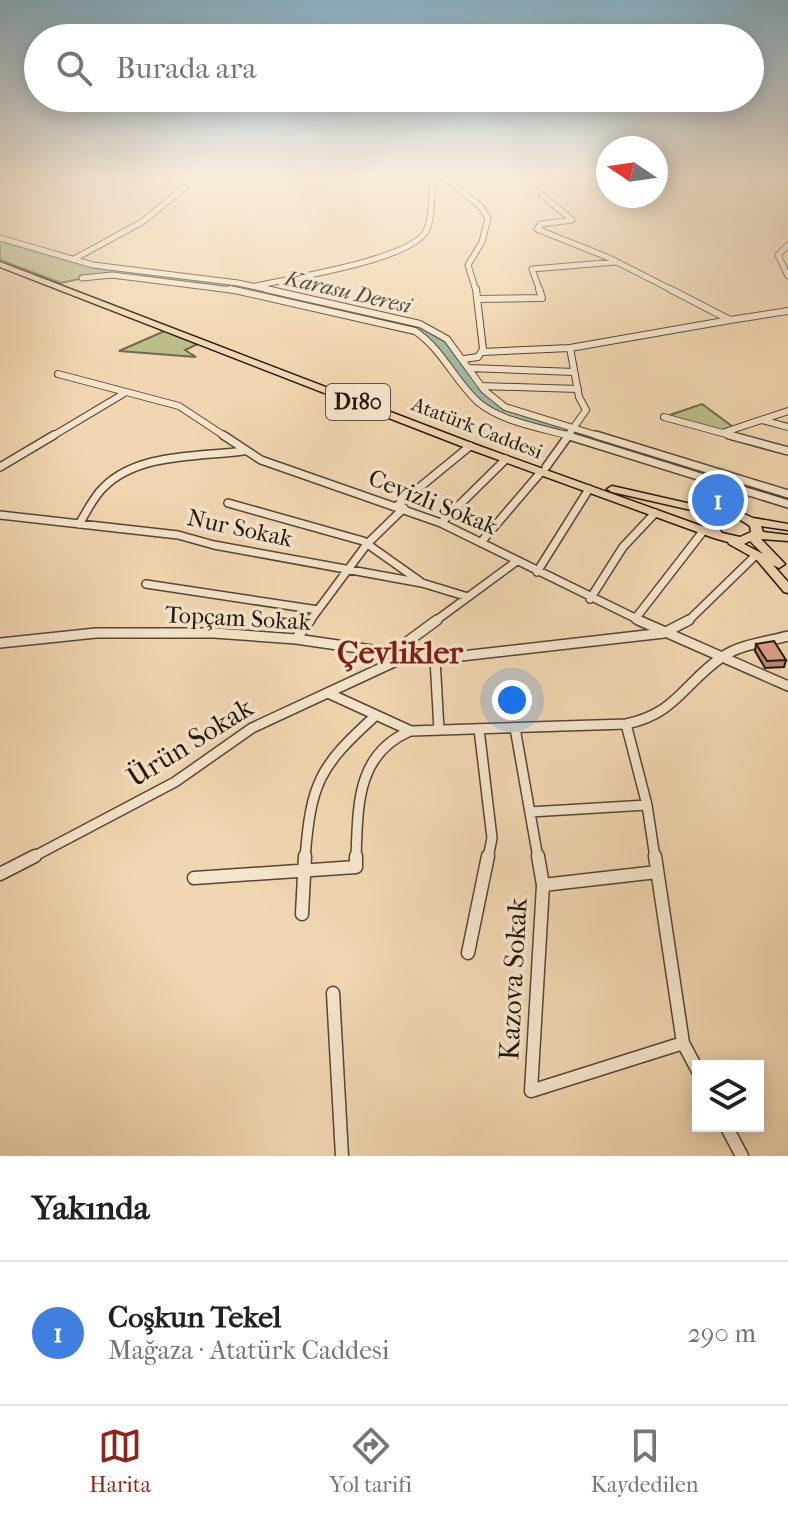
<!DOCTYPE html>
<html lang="tr">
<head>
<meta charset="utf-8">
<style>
	:root { --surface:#fff; --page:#f6f6f6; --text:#202124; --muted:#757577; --line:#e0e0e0; --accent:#8f2418 }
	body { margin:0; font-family:"IM FELL French Canon",serif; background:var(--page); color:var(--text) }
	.controls { position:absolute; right:24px; bottom:24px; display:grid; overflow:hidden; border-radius:0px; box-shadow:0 4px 20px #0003 }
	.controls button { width:72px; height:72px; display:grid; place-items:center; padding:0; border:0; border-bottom:2px solid var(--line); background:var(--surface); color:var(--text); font:40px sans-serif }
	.compass { position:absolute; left:596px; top:136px; width:72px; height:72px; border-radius:50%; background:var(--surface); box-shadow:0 4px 20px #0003; rotate:283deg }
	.you { position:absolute; left:512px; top:700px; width:28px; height:28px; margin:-20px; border:6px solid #fff; border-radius:50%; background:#1a73e8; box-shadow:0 0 0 12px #1a73e833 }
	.badge { display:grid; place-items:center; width:52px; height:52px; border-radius:50%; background:var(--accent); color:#fff; font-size:26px; font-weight:700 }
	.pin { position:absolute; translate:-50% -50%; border:4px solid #fff; box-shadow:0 2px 8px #0006 }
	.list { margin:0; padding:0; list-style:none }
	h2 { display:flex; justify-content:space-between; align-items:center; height:104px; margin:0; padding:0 32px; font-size:34px }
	h2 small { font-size:26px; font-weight:400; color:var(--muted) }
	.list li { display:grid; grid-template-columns:52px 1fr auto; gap:24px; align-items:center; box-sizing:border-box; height:144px; padding:0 32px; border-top:2px solid var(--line) }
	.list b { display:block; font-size:30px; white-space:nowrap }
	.list p { margin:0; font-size:26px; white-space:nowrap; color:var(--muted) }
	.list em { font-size:26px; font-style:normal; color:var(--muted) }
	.icon { flex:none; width:44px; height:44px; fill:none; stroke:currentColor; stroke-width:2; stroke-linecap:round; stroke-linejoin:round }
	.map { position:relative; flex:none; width:788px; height:1156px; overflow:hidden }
	.search { position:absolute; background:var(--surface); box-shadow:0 4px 20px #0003; left:24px; right:24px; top:24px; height:88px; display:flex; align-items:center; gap:20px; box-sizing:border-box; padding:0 28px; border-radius:44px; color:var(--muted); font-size:30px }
	.sheet { height:248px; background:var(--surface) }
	nav { display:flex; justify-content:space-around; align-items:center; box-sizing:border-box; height:112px; border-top:2px solid var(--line); background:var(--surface); font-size:22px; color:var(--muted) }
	nav a { display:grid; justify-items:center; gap:4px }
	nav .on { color:var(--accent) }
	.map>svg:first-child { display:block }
</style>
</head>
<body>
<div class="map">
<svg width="788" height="1156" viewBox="0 0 788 1156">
	<rect width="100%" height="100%" fill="#f1d7b1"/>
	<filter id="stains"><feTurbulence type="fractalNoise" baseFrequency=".0025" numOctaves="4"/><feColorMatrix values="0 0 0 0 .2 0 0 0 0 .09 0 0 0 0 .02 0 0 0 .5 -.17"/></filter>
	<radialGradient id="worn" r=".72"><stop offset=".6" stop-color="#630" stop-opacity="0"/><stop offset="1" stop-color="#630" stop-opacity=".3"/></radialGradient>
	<path fill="#bcbe8a" stroke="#6f6a4b" stroke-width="2" d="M0 238 93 265 211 279 402 320 444 336 470 369 453 371 423 336 213 286 92 276 61 283 0 260Z
		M169 329 202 342 185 350 196 357 119 351Z
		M702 404 736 429 722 433 664 417Z"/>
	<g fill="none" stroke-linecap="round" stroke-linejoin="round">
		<path fill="#9cbaa7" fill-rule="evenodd" d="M0 240 92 266 234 284 318 306 315 308 234 288 91 270 0 244Z
			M330 307 429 331 450 348 474 384 492 402 580 435 579 437H573L486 406 468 388 444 351 425 334 328 310 327 309Z
			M622 446 788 497V503L619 451 618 449Z"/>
		<g stroke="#564635" stroke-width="7">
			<path id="minor-far4" d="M443 176 481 207 488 218 482 242 468 265 476 291
				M542 195 572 220 541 224 537 229 607 257 674 291
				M0 238 93 265 238 283 275 291
				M788 245 778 255 788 276
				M74 259 142 222 185 187
				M82 278 112 275 239 291
				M256 286C290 278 411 260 426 231 434 215 430 194 434 176
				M540 291 532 269 616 262"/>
		</g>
		<g stroke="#564635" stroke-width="8">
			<path id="minor-far3" d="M230 289 415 331C443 350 454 380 478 402 501 422 543 428 573 437
				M266 289 420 324 447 339 484 390 505 407 602 437
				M477 299 542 298 539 289
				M730 320 788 311
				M482 352 570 348 730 320 670 289
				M464 359 478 357 483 349 476 289
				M469 368 574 372
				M58 374 179 406 226 437
				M481 386 578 389
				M664 417 737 437
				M762 420 788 427
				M722 433 788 411
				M51 437 123 394
				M567 437 586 410 579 397 570 348"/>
		</g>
		<g stroke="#564635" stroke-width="10">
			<path id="minor-far2" d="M223 435 261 460 441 523 643 622
				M566 435 788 504
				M596 435 788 494
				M729 435 788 451
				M0 467 54 435
				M546 467 569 435
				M228 503 363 541 421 582
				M398 505 470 446
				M0 515 178 535 214 545 422 583 468 597
				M441 523 506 459
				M79 524C87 512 93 497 104 487 138 453 198 457 243 451
				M482 541 541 472
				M537 572 589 489
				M146 584 318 610
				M590 599 623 547 655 513
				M635 619 704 530
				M309 622 367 544 404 508
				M434 622 517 561
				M687 622 756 555"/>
		</g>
		<g stroke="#564635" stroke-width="12">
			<path id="minor-far1" d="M638 620 788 686
				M296 639 310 620
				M0 643 96 633H214L296 639 435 659 664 633 689 620
				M392 653 437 620
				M435 659 439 730
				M330 694 411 731 626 724C676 714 684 683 722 657 741 644 766 642 788 636
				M626 724 647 805 655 858
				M515 728 538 858
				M479 729 492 838 488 858
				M530 812 647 805
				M31 858 175 782 252 728 407 656
				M305 858C311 783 319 767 374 717
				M356 858C358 806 356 754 410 731"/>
		</g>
		<g stroke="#564635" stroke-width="15">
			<path id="minor" d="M538 856 543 885 531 1091 683 1043 698 1071
				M655 856 683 1043
				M0 874 35 856
				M194 878 356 867V856
				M543 885 657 872
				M302 914 305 856
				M468 953 488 856
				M333 993 342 1156
				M726 1126 742 1156"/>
		</g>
		<g stroke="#22160c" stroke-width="3">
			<path id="trunk" d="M0 262 474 444 707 528 703 523 713 515 612 492 607 489 612 486 722 511 742 513 753 518 788 524V530L761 526 763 532 788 535V541L761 539 785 564 779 568 773 565 788 582V593L784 592 756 559 729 544 728 542 714 538 466 448 0 267ZM724 518 739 519 750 526 751 532 740 537 722 533 715 524ZM750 541 763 554 744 544Z"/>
		</g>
		<use href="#minor-far4" stroke="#f6e5cc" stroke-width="5"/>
		<use href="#minor-far3" stroke="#f6e5cc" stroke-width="6"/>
		<use href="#minor-far2" stroke="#f6e5cc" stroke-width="7"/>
		<use href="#minor-far1" stroke="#f6e5cc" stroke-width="9"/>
		<use href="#minor" stroke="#f6e5cc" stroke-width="12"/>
		<use href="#trunk" fill="#f1d7b1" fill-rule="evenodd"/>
	</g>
	<path fill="#bc8a78" stroke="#22160c" stroke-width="2" d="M756 644 786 660 784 667 765 668 755 651Z"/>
	<path fill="#dba18c" stroke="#22160c" stroke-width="2" d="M774 641 786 660 767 661 756 644Z"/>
	<linearGradient id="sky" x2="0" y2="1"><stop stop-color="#89b6ce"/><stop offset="0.52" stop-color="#f9eddc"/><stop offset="1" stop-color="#f9eddc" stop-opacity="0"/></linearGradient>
	<rect width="788" height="338" fill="url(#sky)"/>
	<g text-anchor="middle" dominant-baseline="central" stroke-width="7" stroke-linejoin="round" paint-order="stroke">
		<g font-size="20" fill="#22160c" stroke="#f6e5cc">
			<text transform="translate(477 428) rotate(21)">Atatürk Caddesi</text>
		</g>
		<g font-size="22" font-style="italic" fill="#4d4f42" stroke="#f6e5cc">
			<text transform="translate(348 292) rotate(13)">Karasu Deresi</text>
		</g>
		<rect fill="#f6e5cc" stroke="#625446" stroke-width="2" x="326" y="384" width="64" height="36" rx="6"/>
		<g font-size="22" font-weight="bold" fill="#22160c">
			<text x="358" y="402">D180</text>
		</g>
		<g font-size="24" fill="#22160c" stroke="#f6e5cc">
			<text transform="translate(433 502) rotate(22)">Cevizli Sokak</text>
			<text transform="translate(240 528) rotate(12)">Nur Sokak</text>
			<text transform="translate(238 618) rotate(3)">Topçam Sokak</text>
		</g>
		<g font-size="28" fill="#22160c" stroke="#f6e5cc">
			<text transform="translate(190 742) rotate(-32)">Ürün Sokak</text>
			<text transform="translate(513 979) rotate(-87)">Kazova Sokak</text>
		</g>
		<g font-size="32" font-weight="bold" fill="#7a1f14" stroke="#f6e5cc">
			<text x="400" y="652">Çevlikler</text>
		</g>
	</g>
	<rect width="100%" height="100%" filter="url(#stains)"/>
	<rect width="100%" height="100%" fill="url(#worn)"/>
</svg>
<div class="controls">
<button><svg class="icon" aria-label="layers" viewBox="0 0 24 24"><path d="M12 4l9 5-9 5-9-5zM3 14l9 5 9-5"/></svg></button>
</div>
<svg class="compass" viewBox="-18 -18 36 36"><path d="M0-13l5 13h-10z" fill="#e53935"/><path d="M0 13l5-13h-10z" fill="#757577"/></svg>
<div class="you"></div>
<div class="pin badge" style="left:718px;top:500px;background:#3f7fe0">1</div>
<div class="search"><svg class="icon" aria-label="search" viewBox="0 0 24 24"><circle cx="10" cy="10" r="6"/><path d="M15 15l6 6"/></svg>Burada ara</div>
</div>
<section class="sheet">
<h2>Yakında<small></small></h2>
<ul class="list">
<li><span class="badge" style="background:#3f7fe0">1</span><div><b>Coşkun Tekel</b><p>Mağaza · Atatürk Caddesi</p></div><em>290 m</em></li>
</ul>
</section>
<nav>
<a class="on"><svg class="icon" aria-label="map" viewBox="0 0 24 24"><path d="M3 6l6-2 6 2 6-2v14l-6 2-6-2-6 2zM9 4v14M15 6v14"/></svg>Harita</a>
<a><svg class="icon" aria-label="directions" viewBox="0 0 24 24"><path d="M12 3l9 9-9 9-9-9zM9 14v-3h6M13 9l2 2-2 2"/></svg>Yol tarifi</a>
<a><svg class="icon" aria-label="saved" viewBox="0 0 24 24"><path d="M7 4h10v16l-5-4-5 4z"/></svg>Kaydedilen</a>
</nav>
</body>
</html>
